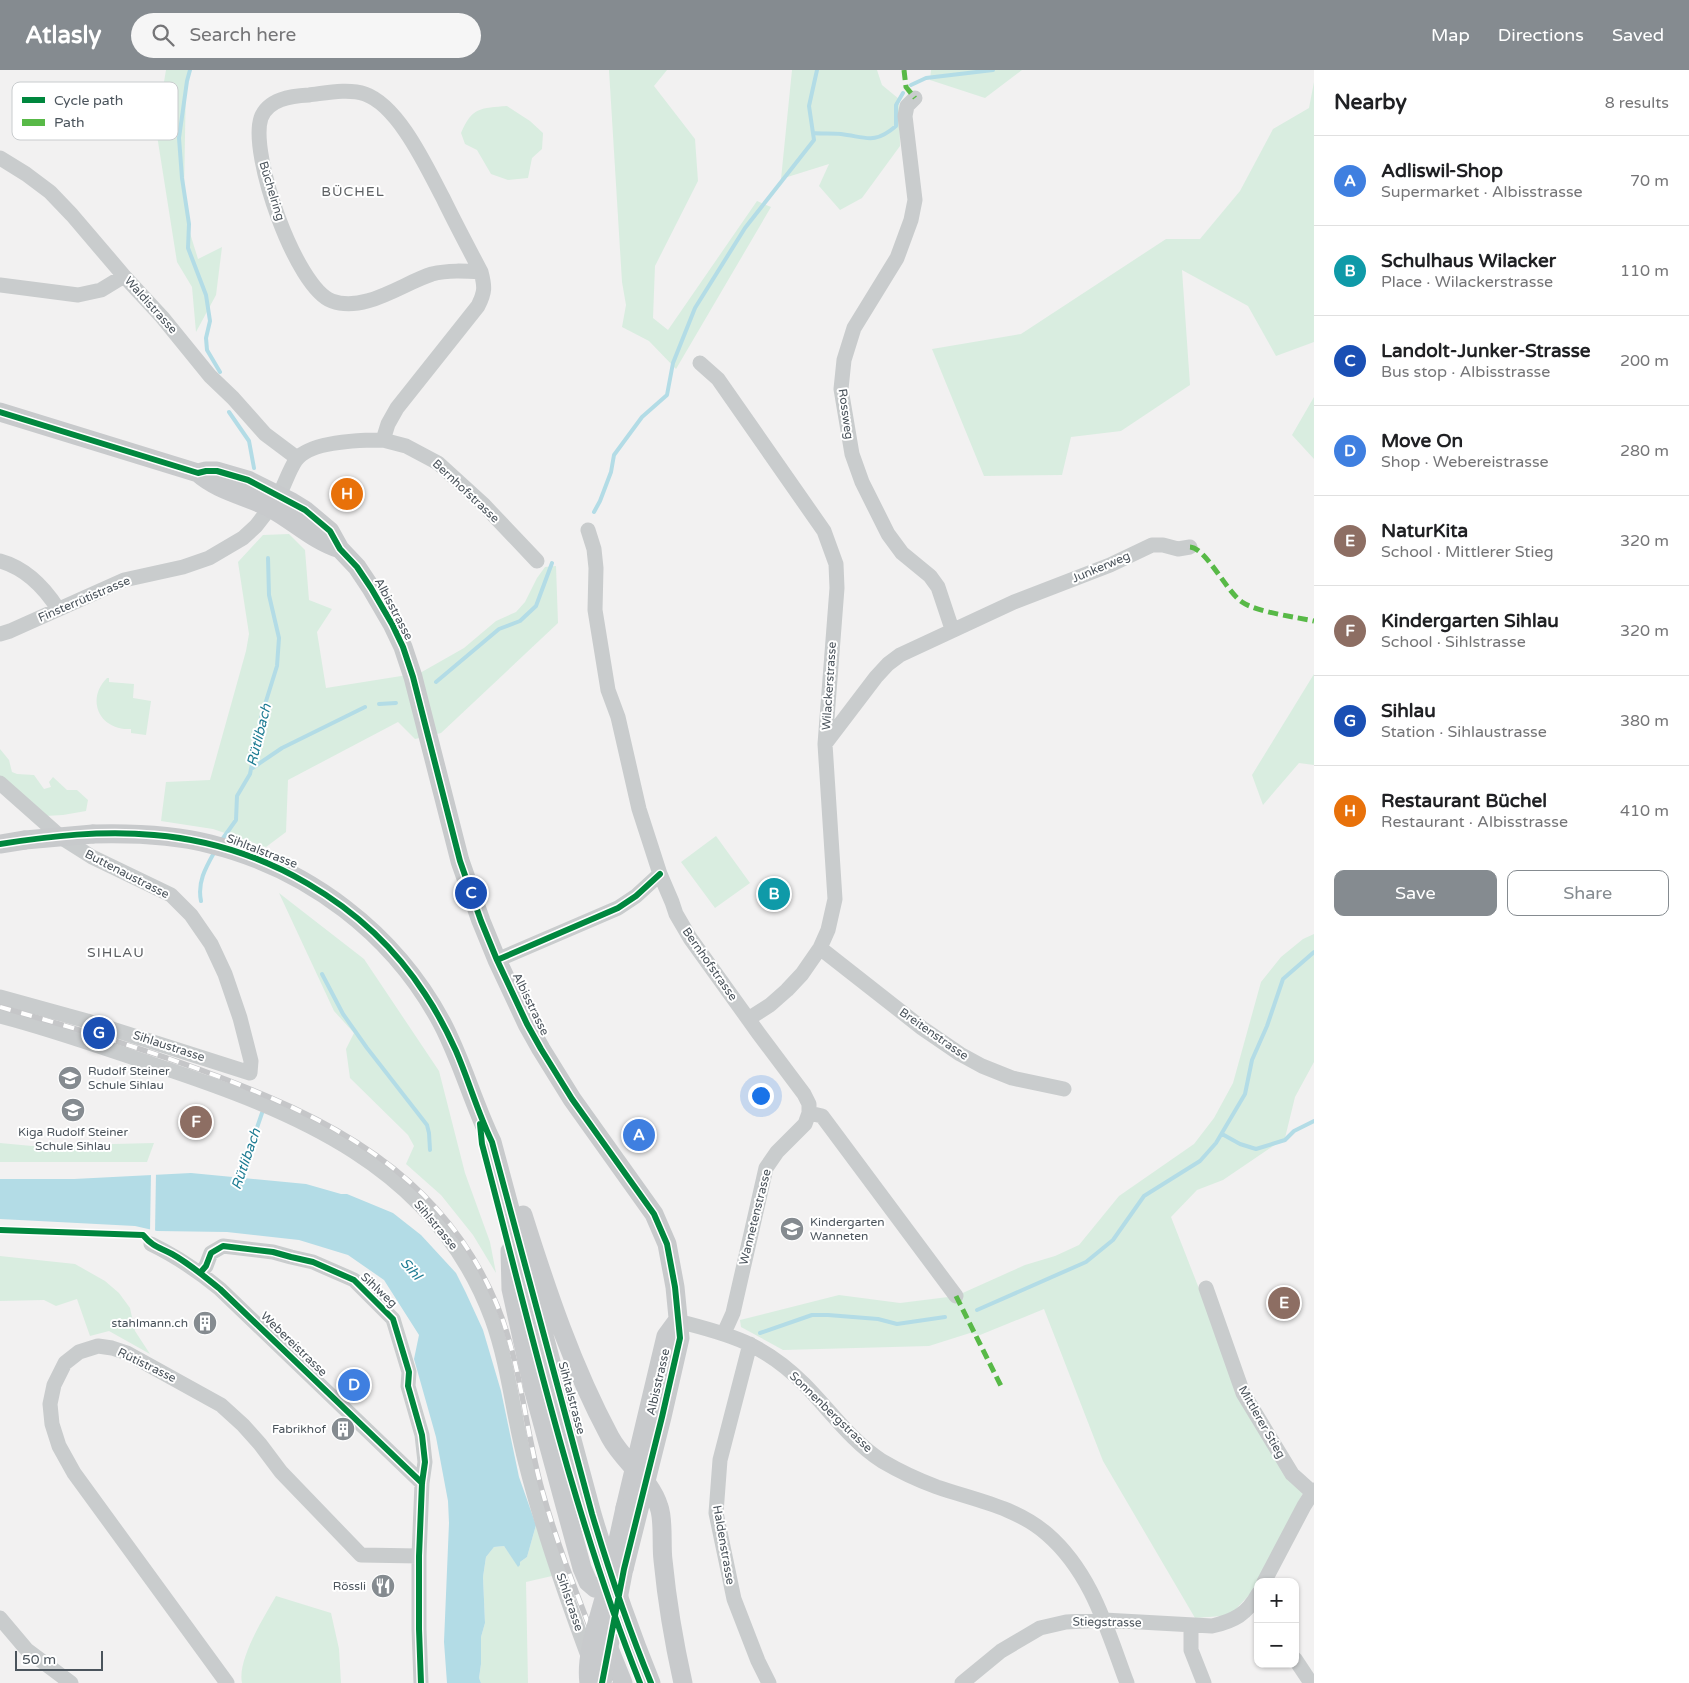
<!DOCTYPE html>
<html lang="en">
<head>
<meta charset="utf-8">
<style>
	:root { --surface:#fff; --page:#f6f6f6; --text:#202124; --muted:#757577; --line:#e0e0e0; --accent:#858b90 }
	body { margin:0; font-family:"Varela Round",sans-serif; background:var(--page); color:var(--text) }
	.controls { position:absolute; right:15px; bottom:15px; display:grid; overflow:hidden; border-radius:10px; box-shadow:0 1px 4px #0004 }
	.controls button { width:45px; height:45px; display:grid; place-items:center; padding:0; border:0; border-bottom:1px solid var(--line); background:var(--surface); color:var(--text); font:25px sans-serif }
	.scale { position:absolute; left:15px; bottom:12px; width:88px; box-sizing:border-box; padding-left:5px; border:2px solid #4b545c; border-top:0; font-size:14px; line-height:18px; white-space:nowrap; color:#4b545c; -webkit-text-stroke:4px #fff; paint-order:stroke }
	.you { position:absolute; left:760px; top:1025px; width:18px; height:18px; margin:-12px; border:4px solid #fff; border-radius:50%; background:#1a73e8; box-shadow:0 0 0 8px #1a73e833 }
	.badge { display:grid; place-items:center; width:32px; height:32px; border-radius:50%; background:var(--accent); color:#fff; font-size:16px; font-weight:700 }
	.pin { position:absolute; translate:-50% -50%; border:2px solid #fff; box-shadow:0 1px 5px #0006 }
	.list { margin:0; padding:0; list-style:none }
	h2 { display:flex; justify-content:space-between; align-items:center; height:65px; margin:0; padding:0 20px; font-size:21px }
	h2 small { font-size:16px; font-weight:400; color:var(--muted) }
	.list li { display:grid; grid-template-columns:32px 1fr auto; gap:15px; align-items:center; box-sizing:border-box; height:90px; padding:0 20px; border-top:1px solid var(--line) }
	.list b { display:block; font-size:19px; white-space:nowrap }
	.list p { margin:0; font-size:16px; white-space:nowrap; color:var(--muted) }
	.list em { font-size:16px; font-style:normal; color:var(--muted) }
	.actions { display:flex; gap:10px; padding:15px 20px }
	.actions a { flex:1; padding:11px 0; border:1px solid var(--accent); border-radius:10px; text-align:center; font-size:18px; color:var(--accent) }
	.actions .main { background:var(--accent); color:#fff }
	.icon { flex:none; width:28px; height:28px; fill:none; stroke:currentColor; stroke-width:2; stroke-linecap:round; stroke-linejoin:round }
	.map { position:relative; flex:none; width:1314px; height:1613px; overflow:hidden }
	header { display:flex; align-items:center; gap:30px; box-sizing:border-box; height:70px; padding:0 25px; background:var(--accent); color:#fff }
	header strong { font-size:24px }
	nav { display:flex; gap:28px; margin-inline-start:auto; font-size:18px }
	.search { width:350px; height:45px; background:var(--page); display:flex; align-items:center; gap:12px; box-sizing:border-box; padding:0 18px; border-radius:28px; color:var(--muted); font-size:19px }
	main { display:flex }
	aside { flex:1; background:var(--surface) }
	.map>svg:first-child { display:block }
</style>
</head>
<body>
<header>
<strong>Atlasly</strong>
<div class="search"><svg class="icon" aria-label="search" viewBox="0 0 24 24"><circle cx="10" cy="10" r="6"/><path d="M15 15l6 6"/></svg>Search here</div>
<nav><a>Map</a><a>Directions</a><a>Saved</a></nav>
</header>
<main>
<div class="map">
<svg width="1314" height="1613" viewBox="0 0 1314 1613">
	<rect width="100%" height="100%" fill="#f2f1f1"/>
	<path fill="#d9ede0" d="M166 0H189L186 10 184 122 189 160 198 189 222 177 216 225 196 262 192 217 177 192 156 59Z
		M609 0H667L654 16 695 69 698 111 655 196 653 248 668 260 757 131 771 137 676 299 649 271 622 257 626 235 622 212Z
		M792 0H877L882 15 899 29 900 76 862 128 840 140 819 116 829 94 781 109Z
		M931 0H1022L985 28 930 10Z
		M1314 12V272L1276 286 1248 236 1182 200 1190 315 1121 361 1071 367 1062 405 984 406 932 279 1021 264 1166 169H1200L1240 121 1273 59 1309 38Z
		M507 36 530 51 543 63 542 79 532 88 528 108 508 110 491 104 477 80 465 74 461 63C472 37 481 38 507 36Z
		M1314 327V389L1292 365Z
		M289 464 305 480 309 530 332 539 317 562 326 618 420 603 464 578 496 551 516 542 525 532 537 508 545 497 556 496 558 553 441 663 415 669 398 652 288 710 286 762 266 777 213 759 161 751 166 712 210 710 246 581 249 564 238 492 263 465Z
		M1314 604V695L1299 693 1263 735 1252 705Z
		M107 608H109V612L134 614 133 628 151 631 146 665 131 663V659C100 661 85 630 107 608Z
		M0 679 9 690 12 702 17 704 34 705 44 719 51 717 49 712 53 707 67 720H77L88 730 86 741 63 745 45 746 0 708Z
		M716 766 750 813 715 838 681 792Z
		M279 823 364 889 439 1001 465 1103 490 1172 496 1203 473 1165 441 1125 406 1094 414 1076 408 1065 350 1008 346 979 354 963 334 941Z
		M1314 864V992L1295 1027 1285 1068 1223 1110 1197 1120 1171 1147 1241 1326 1304 1421 1251 1523 1234 1541 1222 1546 1195 1548 1103 1391 1044 1239 980 1265 970 1263 929 1276 783 1280 741 1257 740 1250 839 1225 900 1233 956 1226 1025 1195 1055 1186 1079 1175 1119 1126 1194 1074 1214 1048 1233 1013 1261 912 1281 887 1303 869Z
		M0 1073 32 1076 154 1073 147 1092H0Z
		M0 1186 75 1194 105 1211 119 1223 130 1238 135 1261 150 1284 109 1261 90 1266 77 1229 56 1236 44 1230 0 1231Z
		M536 1455 552 1506 526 1512 528 1613H481L479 1608 481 1594V1567L485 1553 483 1507 486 1487 494 1477 504 1476 518 1496 520 1492 527 1487Z
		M276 1526 331 1543 339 1579 341 1613H242C237 1590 264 1547 276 1526Z"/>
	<path fill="#b3dce6" d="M191 1103 306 1114 341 1124H347L393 1143 421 1165 456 1203 466 1223 483 1260 501 1321 519 1407 536 1455 527 1487 520 1492V1495L518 1497 504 1476 494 1477 486 1487 483 1507 485 1553 481 1567V1594L479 1608 481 1613H447L444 1572 449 1453 448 1431 436 1367 414 1289 419 1265 384 1210 348 1185 299 1170 227 1162 157 1161 135 1156 0 1149V1109H74Z"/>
	<path fill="#f2f1f1" d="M151 1102H156L155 1163 150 1162Z"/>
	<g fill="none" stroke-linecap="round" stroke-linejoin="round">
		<path stroke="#b3dce6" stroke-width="4" d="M190 0 187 11 179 68 182 108 189 154 188 178 206 225 210 251 206 268 207 280 220 302
			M911 15 926 8 993 0
			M813 63C822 64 832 63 841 64 866 67 874 75 896 56V35L903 23
			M229 342 249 371 254 398
			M594 442 600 431 611 402 614 385 642 347 667 325 673 293 695 238 745 158 814 70 809 36 817 0
			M436 612 499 559 520 551 536 536 552 493
			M379 634 396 633
			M251 699 282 678 365 637
			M221 771 236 750 237 726 250 704 262 644 277 596 279 568 269 525 268 488
			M201 831C197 812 206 797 215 781
			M322 904 343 944 367 978 427 1055 429 1063 430 1080
			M1222 1064 1240 1074 1256 1079 1285 1070 1294 1061 1314 1051
			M239 1110 262 1043
			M977 1240 1086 1192 1113 1170 1144 1126 1200 1091 1216 1073 1245 1024 1252 990 1267 956 1283 909 1314 882
			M760 1263 812 1245H828L878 1249 897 1254 945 1247"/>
		<path stroke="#c9cccd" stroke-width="15" d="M915 28 907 36 905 46 915 130 911 150 897 188 854 258 844 290 841 319 852 384 862 412 888 464 902 483 930 506 938 517 952 559
			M0 88 26 104 50 122 72 145 124 206 162 247 210 306 233 328 265 364 297 388
			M0 215 78 225 101 220 124 206
			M700 293 718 309 824 461 836 494 837 518 825 674 835 829 828 860 820 878 802 904 787 920 770 935 748 949
			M383 370 406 376 438 393 483 434 537 491
			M279 425C285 414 289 400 296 390 310 371 361 370 383 370L388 354 397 338 478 236C485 222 485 217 481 202 468 177 455 153 443 128 427 98 399 36 365 24 348 18 326 23 309 25 291 26 268 29 261 48 249 84 296 218 332 231 365 243 403 213 432 204 448 200 465 201 481 202
			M588 460 594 479 596 498 595 540 608 620 618 647 639 739 660 804 672 832 676 844 690 868 759 964 804 1024 809 1034V1043L805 1054 777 1082 766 1098 733 1243 724 1263
			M0 491C25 498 44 517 58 539
			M0 564 10 561 124 510 183 497 209 488 243 468 256 456 270 438
			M825 674 876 607 888 594 900 585 1014 532 1110 495 1152 475H1163L1178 479 1190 477
			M0 713 62 768 92 787 171 825 191 845 211 874 225 904 240 948 251 991 250 1003 87 951 0 927
			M820 878 922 958 960 984 982 996 1012 1008 1064 1019
			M497 890 618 838 636 826 660 804
			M0 946C51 959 101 977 152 994 294 1041 436 1096 492 1249 509 1296 513 1346 526 1394 543 1461 566 1527 590 1591
			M809 1043 822 1046 956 1226
			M151 1174C176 1186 198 1201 220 1219L422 1413
			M200 1203 206 1196 211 1183 223 1176 273 1182 291 1187 313 1192 354 1210 393 1249 409 1302 408 1316 422 1365 425 1392 422 1413 419 1486V1559L421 1613
			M1206 1218 1243 1323 1292 1404 1314 1424
			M677 1251C730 1264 764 1274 804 1314 829 1339 851 1371 882 1391 899 1401 918 1410 937 1417 975 1430 1016 1437 1047 1464 1092 1503 1107 1560 1127 1613
			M750 1274 720 1390 716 1443 734 1529 758 1591 769 1613
			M1264 1512 1304 1436 1314 1420
			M0 1548 27 1580 71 1613
			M1191 1555V1580L1204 1613
			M1295 1589 1311 1613
			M227 1613 74 1403 59 1376 52 1354 50 1334 54 1315 65 1293 79 1282 98 1276 112 1278 127 1283 221 1335 243 1355 260 1374 281 1402 361 1485 419 1486
			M962 1613 1001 1581 1040 1558 1066 1552 1104 1550 1212 1556C1234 1551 1247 1544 1258 1524"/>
		<path stroke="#c8cacc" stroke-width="19" d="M0 342 198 403C218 421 247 426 270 438 294 451 314 471 340 479
			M198 403 206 401H217L248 410 292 432 305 440 330 461 340 479 357 497 371 518 392 554 403 577 413 607 460 791 481 851 497 890 527 954 541 979 572 1029 654 1144 667 1174 675 1217 680 1268 662 1347 624 1499
			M93 764C132 763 172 764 210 774 308 798 394 863 442 953 462 991 473 1033 492 1072L592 1444C609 1501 628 1557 651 1613
			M0 774 25 770
			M523 1145C547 1221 572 1296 610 1367 624 1393 650 1408 659 1437 664 1450 661 1475 663 1490 667 1531 674 1573 683 1613
			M510 1181 511 1219 533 1318
			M625 1438 666 1266 677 1251
			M606 1571 623 1613"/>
		<g stroke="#c5c6c8" stroke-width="5.5">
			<path id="rail" d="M0 937C68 956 135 976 201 1000 328 1047 442 1102 497 1235 521 1293 525 1359 542 1420 560 1485 587 1549 611 1613"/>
		</g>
		<use href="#rail" stroke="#fff" stroke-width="4" stroke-dasharray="11" stroke-linecap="butt"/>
		<path stroke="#c8cacc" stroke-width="19" d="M25 770 93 764
			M533 1318 582 1498 588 1512 595 1518 606 1521 624 1499
			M589 1613C585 1585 599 1549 606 1521 613 1494 619 1465 625 1438
			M602 1613 623 1503"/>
		<path stroke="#58b947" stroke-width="5" stroke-dasharray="10 5" stroke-linecap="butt" d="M904 0 906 17 915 28
			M1190 477C1206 478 1226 521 1242 532 1256 542 1296 547 1314 551
			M956 1226 1001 1316"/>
		<g stroke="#fff" stroke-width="9">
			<path id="cycleway" d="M0 342 198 403 206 401H217L248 410 305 440 330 461 340 479 357 497 371 518 392 554 403 577 413 607 460 791 481 851 497 890 527 954 541 979 572 1029 654 1144 667 1174 675 1217 680 1268 662 1347 624 1499 602 1613
				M0 774C51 766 103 760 154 765 262 774 366 833 425 924 437 942 447 961 456 981 469 1011 477 1041 492 1072L592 1444C609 1501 628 1557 651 1613
				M497 890 618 838 636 826 660 804
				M480 1054 482 1074C530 1255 571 1440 640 1613
				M0 1160 143 1165C153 1177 159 1177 172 1184 190 1194 205 1207 220 1219L422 1413
				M200 1203 206 1196 211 1183 223 1176 273 1182 291 1187 313 1192 354 1210 393 1249 409 1302 408 1316 422 1365 425 1392 422 1413 419 1486V1559L421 1613"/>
		</g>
		<use href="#cycleway" stroke="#00873e" stroke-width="6"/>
	</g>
	<defs>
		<g id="school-disc" transform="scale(1.25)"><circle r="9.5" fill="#858b90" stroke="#fff"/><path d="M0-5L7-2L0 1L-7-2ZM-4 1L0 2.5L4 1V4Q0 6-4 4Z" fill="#fff"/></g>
		<g id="building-disc" transform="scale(1.25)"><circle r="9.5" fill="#858b90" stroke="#fff"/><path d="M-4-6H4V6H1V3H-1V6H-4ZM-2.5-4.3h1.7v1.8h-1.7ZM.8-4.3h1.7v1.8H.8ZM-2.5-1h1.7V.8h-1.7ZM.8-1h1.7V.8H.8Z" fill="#fff"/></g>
		<g id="restaurant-disc" transform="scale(1.25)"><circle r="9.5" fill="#858b90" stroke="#fff"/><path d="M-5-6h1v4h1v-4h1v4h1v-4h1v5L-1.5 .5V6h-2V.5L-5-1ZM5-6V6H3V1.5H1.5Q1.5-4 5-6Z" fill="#fff"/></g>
	</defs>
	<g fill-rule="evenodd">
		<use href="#school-disc" x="70" y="1008"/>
		<use href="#school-disc" x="73" y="1040"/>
		<use href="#school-disc" x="792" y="1159"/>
		<use href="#building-disc" x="205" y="1253"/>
		<use href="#building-disc" x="343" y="1359"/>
		<use href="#restaurant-disc" x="383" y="1516"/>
	</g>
	<g text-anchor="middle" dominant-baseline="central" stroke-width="4" stroke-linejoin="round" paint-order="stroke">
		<g font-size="12" fill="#4b545c" stroke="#fff">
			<text transform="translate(272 121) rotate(73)">Büchelring</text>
			<text transform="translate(151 235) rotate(48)">Waldistrasse</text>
			<text transform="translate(846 344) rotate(82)">Rossweg</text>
			<text transform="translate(466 421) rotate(43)">Bernhofstrasse</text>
			<text transform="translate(1101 497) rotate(-23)">Junkerweg</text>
			<text transform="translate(84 529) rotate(-23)">Finsterrütistrasse</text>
			<text transform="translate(394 539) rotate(62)">Albisstrasse</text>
			<text transform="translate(829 616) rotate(-86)">Wilackerstrasse</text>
			<text transform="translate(262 781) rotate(21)">Sihltalstrasse</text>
			<text transform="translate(127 804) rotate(27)">Buttenaustrasse</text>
			<text transform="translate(710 894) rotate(55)">Bernhofstrasse</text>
			<text transform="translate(531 934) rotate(64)">Albisstrasse</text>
			<text transform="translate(934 964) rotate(35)">Breitenstrasse</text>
			<text transform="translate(169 976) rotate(18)">Sihlaustrasse</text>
			<text transform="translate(755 1147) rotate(-76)">Wannetenstrasse</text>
			<text transform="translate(436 1155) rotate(50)">Sihlstrasse</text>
			<text transform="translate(379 1220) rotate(43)">Sihlweg</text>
			<text transform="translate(294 1274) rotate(44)">Webereistrasse</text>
			<text transform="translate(147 1295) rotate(26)">Rütistrasse</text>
			<text transform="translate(658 1312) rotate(-77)">Albisstrasse</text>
			<text transform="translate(572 1328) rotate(75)">Sihltalstrasse</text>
			<text transform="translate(831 1342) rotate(44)">Sonnenbergstrasse</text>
			<text transform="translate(1262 1352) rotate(60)">Mittlerer Stieg</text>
			<text transform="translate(724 1475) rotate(80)">Haldenstrasse</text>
			<text transform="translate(570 1532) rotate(71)">Sihlstrasse</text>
			<text transform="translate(1107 1552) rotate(1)">Stiegstrasse</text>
		</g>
		<g font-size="12" fill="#4b545c" stroke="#fff" text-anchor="end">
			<text x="88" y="1001" text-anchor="start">Rudolf Steiner<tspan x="88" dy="14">Schule Sihlau</tspan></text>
			<text x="73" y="1062" text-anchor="middle">Kiga Rudolf Steiner<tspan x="73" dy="14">Schule Sihlau</tspan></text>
			<text x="810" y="1152" text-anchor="start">Kindergarten<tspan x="810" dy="14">Wanneten</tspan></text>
			<text x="188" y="1253">stahlmann.ch</text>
			<text x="326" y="1359">Fabrikhof</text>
			<text x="366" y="1516">Rössli</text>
		</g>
		<g font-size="14" letter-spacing="1" fill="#5e6164" stroke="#fff">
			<text x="353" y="121">BÜCHEL</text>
			<text x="116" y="882">SIHLAU</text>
		</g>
		<g font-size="14" font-style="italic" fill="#1e7c93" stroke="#fff">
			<text transform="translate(259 665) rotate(-76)">Rütlibach</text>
			<text transform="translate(246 1089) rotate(-71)">Rütlibach</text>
			<text transform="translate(411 1199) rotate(49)">Sihl</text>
		</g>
	</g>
	<rect x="12" y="12" width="166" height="58" rx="8" fill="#fff" stroke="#c9ccce" stroke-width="1"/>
	<rect x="22" y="27" width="23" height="6" fill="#00873e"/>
	<rect x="22" y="49" width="23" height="7" fill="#58b947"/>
	<g font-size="14" fill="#4b545c">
		<text x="54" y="35">Cycle path</text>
		<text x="54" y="57">Path</text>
	</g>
</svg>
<div class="controls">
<button>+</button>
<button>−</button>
</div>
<div class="scale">50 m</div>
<div class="you"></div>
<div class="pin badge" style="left:639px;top:1065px;background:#3f7fe0">A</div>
<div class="pin badge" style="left:774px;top:824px;background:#0f9aa8">B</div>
<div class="pin badge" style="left:471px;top:823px;background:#1a4fb4">C</div>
<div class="pin badge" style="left:354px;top:1315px;background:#3f7fe0">D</div>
<div class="pin badge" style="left:1284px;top:1233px;background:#8d6e63">E</div>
<div class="pin badge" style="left:196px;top:1052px;background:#8d6e63">F</div>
<div class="pin badge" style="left:99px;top:963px;background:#1a4fb4">G</div>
<div class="pin badge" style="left:347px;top:424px;background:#e8710a">H</div>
</div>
<aside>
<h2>Nearby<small>8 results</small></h2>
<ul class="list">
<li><span class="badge" style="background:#3f7fe0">A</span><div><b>Adliswil-Shop</b><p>Supermarket · Albisstrasse</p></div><em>70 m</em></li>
<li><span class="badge" style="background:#0f9aa8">B</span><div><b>Schulhaus Wilacker</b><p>Place · Wilackerstrasse</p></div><em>110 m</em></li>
<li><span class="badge" style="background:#1a4fb4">C</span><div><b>Landolt-Junker-Strasse</b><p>Bus stop · Albisstrasse</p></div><em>200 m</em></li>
<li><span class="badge" style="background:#3f7fe0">D</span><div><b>Move On</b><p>Shop · Webereistrasse</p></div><em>280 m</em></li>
<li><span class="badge" style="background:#8d6e63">E</span><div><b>NaturKita</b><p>School · Mittlerer Stieg</p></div><em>320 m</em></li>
<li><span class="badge" style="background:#8d6e63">F</span><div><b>Kindergarten Sihlau</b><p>School · Sihlstrasse</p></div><em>320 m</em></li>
<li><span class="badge" style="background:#1a4fb4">G</span><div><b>Sihlau</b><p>Station · Sihlaustrasse</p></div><em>380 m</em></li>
<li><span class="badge" style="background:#e8710a">H</span><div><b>Restaurant Büchel</b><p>Restaurant · Albisstrasse</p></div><em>410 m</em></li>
</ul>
<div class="actions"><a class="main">Save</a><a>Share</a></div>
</aside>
</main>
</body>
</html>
